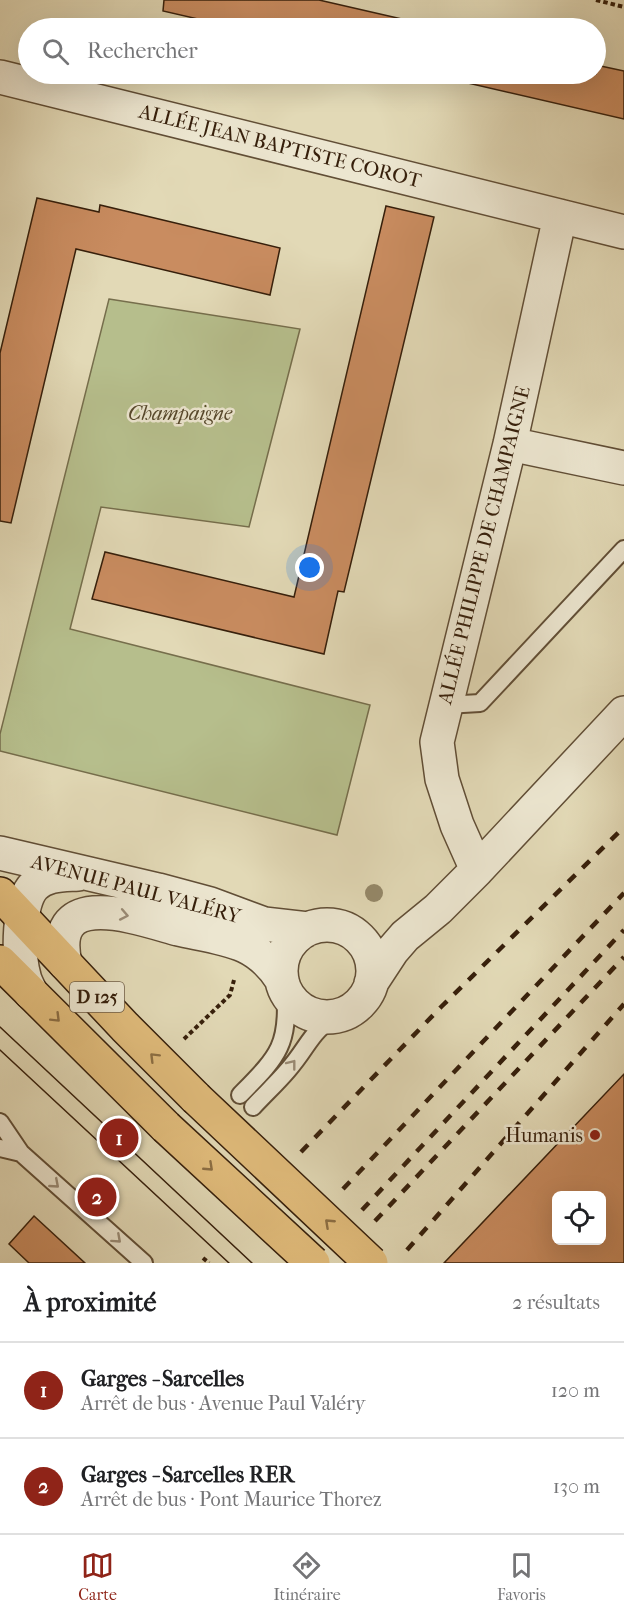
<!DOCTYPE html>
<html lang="fr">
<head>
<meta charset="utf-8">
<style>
	:root { --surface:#fff; --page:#f6f6f6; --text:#202124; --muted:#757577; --line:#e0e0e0; --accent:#8f2418 }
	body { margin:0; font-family:"IM FELL French Canon",serif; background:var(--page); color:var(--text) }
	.controls { position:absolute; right:18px; bottom:18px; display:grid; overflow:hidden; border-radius:9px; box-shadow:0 6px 24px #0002 }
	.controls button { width:54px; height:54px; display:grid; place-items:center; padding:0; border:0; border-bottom:2px solid var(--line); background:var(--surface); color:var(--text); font:30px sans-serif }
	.you { position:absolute; left:310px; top:568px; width:21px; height:21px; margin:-15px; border:4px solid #fff; border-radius:50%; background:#1a73e8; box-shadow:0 0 0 9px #1a73e833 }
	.badge { display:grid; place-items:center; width:39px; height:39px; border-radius:50%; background:var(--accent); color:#fff; font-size:20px; font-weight:700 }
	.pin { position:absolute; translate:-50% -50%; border:3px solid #fff; box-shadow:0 2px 6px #0006 }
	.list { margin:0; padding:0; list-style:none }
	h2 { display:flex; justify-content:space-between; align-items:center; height:78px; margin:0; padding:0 24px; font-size:26px }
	h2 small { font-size:20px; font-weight:400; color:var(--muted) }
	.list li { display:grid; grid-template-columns:39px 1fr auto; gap:18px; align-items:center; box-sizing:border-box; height:96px; padding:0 24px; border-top:2px solid var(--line) }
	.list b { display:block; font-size:22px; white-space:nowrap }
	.list p { margin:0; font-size:20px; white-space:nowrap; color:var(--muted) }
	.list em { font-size:20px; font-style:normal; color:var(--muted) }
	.icon { flex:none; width:33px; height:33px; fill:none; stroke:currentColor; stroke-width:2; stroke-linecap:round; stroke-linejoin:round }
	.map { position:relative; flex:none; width:624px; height:1263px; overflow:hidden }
	.search { position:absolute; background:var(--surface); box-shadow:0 6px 24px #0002; left:18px; right:18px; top:18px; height:66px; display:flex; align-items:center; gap:15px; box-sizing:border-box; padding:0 21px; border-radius:33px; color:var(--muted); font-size:22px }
	.sheet { height:270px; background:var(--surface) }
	nav { display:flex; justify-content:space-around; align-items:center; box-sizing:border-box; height:84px; border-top:2px solid var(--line); background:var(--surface); font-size:16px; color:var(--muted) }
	nav a { display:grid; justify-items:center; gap:3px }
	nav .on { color:var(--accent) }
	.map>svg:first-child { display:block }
</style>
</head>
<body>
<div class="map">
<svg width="624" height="1263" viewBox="0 0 624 1263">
	<rect width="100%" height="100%" fill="#e2d9b6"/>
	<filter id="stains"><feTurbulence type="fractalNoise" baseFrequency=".00333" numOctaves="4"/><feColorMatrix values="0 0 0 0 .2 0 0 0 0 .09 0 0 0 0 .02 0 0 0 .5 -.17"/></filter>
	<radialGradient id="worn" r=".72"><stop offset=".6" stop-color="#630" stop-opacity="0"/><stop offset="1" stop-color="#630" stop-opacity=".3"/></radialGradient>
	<path fill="#b6be8c" stroke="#766e4c" stroke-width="1.5" d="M109 299 300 329 249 527 101 507 70 629 370 705 337 835 0 751V734Z"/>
	<path fill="#c98c60" stroke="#361f0b" stroke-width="1.5" fill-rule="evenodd" d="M164 0H319L441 28H237L163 11Z
		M596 65 624 71V119L429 74H596Z
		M37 198 99 212 100 205 280 248 270 295 76 249 11 523 0 521V353Z
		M386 206 434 217 344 592 338 591 324 654 92 599 105 552 294 597Z
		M624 1074V1263H444ZM556 1196H602V1240H556Z
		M34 1216 85 1263H29L9 1244Z"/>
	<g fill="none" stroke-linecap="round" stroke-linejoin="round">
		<g stroke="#614e36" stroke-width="20">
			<path id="lane" d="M446 705 480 703 624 549
				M240 1095C277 1057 290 1046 285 990
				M253 1107C264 1095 277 1083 288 1070 310 1045 310 1030 342 1013
				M0 1122 21 1153 144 1263
				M0 1148 21 1153"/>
		</g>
		<g stroke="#614e36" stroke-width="36">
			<path id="street" d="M0 77 624 232
				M510 444 624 468
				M0 853 158 890 210 904 264 924 308 929
				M477 870 457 825 442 779 437 742 510 444 560 216
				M281 971a46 46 0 1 1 92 0a46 46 0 1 1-92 0Z
				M65 963C48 885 138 918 178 929 200 934 225 937 245 946 260 953 273 966 282 980
				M371 983 392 951 405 936 438 909 477 870 624 713
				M31 993C29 988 25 982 24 976 18 955 18 902 34 886 46 874 63 875 78 874"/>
		</g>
		<g stroke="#361f0b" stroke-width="36">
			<path id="primary" d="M0 894 125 1027 196 1098
				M0 962 166 1127"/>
		</g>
		<path stroke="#361f0b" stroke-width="4" stroke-dasharray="4.5 3" stroke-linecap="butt" d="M596 0 624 7
			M184 1039 230 995 234 980
			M203 1258 209 1263"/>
		<use href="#lane" stroke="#ece6d0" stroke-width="16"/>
		<use href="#street" stroke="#ece6d0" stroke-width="33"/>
		<use href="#primary" stroke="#e1bc7b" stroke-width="33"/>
		<path stroke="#361f0b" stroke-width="1.5" d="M0 1027 252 1263
			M0 1050 229 1263"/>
		<path stroke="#361f0b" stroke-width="4.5" stroke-dasharray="10 10" stroke-linecap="butt" d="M301 1152 441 1007 624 827
			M343 1189 624 893
			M362 1210 624 930
			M375 1221 624 957
			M407 1250 624 1004"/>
		<g stroke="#361f0b" stroke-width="36" stroke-linecap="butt">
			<path id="primary-bridge" d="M196 1098 371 1263
				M166 1127 313 1263"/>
		</g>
		<use href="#primary-bridge" stroke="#e1bc7b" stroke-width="33"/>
	</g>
	<circle fill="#95896a" cx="374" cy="893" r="9"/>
	<defs><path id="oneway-chevron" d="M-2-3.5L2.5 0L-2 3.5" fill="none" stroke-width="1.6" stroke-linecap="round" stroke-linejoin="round" transform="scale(1.5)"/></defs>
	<g stroke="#9a8c77">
		<use href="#oneway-chevron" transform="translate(124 915) rotate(11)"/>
		<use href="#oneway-chevron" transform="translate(292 1064) rotate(-52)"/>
		<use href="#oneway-chevron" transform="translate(55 1184) rotate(41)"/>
		<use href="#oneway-chevron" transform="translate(117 1239) rotate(42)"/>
	</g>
	<g stroke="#8c6e43">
		<use href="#oneway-chevron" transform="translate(56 1018) rotate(45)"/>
		<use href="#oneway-chevron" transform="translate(154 1057) rotate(-135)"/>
		<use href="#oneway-chevron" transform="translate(209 1167) rotate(43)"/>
		<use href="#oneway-chevron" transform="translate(329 1223) rotate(-137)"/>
	</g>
	<circle fill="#8f2418" stroke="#ece6d0" stroke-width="2" cx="595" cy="1135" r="6"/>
	<g text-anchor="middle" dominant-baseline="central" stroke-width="5" stroke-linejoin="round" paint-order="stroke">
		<rect fill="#ece6d0" stroke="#6d5b46" stroke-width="1.5" x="70" y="982" width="54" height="30" rx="4.5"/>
		<g font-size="18" font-weight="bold" fill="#361f0b">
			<text x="97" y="997">D 125</text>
		</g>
		<g font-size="20" fill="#361f0b" stroke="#ece6d0">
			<text transform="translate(280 146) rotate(14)">ALLÉE JEAN BAPTISTE COROT</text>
			<text transform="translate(484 545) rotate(-76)">ALLÉE PHILIPPE DE CHAMPAIGNE</text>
			<text transform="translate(136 889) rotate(15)">AVENUE PAUL VALÉRY</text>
		</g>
		<g font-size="20" font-style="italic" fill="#56472b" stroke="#ece6d0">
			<text x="180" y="413">Champaigne</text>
		</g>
		<g font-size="20" fill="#361f0b" stroke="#ece6d0" text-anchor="end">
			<text x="583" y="1135">Humanis</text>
		</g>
	</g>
	<rect width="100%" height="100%" filter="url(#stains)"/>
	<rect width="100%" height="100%" fill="url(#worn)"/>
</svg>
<div class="controls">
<button><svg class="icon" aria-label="locate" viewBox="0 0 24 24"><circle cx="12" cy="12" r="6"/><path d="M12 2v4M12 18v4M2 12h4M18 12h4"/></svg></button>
</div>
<div class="you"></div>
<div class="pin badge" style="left:119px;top:1138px">1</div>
<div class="pin badge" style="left:97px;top:1197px">2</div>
<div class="search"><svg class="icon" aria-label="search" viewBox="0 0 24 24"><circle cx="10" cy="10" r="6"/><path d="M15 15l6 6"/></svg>Rechercher</div>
</div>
<section class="sheet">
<h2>À proximité<small>2 résultats</small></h2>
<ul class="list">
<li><span class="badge">1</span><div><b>Garges - Sarcelles</b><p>Arrêt de bus · Avenue Paul Valéry</p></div><em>120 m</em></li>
<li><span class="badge">2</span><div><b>Garges - Sarcelles RER</b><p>Arrêt de bus · Pont Maurice Thorez</p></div><em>130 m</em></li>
</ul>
</section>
<nav>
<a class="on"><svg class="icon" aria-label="map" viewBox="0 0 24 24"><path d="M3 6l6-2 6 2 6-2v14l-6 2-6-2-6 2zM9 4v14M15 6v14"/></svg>Carte</a>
<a><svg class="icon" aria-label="directions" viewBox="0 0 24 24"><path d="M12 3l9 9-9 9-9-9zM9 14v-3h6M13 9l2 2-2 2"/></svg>Itinéraire</a>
<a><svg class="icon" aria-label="saved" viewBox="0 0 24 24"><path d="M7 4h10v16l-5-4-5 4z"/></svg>Favoris</a>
</nav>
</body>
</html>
